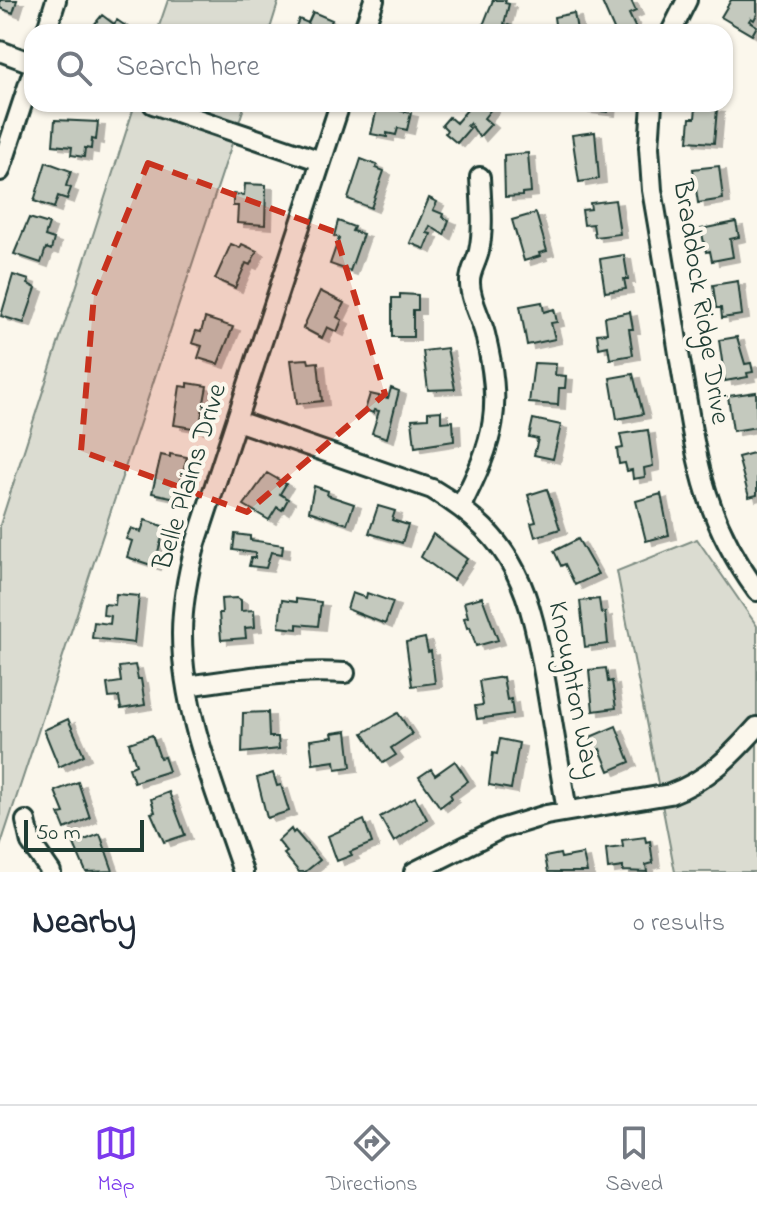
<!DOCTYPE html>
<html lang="en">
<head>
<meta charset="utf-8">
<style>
	:root { --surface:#fff; --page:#f2f2f3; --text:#1f2937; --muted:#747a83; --line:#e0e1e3; --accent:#7c3aed }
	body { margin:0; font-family:"Indie Flower",sans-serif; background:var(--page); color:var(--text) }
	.scale { position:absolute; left:24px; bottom:20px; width:120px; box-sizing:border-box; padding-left:8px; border:4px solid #1f3d34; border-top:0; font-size:22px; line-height:28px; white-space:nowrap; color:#1f3d34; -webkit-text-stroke:6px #fbf7ec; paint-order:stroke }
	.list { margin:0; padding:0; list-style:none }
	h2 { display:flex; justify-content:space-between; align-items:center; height:104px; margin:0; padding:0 32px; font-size:34px }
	h2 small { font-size:26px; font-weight:400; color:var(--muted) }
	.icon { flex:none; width:44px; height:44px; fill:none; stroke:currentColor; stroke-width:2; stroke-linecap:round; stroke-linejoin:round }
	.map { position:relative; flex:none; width:757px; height:872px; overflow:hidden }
	.search { position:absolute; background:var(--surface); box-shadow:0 2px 6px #0004; left:24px; right:24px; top:24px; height:88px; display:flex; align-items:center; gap:20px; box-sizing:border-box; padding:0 28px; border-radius:24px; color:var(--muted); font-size:30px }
	.sheet { height:232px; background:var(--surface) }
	nav { display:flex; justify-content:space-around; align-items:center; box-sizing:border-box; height:112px; border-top:2px solid var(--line); background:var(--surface); font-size:22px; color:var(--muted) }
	nav a { display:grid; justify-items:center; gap:4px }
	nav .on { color:var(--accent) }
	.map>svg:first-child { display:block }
</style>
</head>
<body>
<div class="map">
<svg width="757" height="872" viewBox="0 0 757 872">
	<defs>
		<filter id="shadow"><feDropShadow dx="7" dy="4" stdDeviation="0" flood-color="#0004"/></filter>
	</defs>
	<rect width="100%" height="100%" fill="#fbf7ec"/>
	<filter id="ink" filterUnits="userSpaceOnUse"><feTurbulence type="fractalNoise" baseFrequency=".0125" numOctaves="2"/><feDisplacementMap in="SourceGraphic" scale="16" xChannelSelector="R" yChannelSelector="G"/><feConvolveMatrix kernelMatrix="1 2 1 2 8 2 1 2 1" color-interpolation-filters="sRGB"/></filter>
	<g filter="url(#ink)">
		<path fill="#dbdcd1" stroke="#7d8c82" stroke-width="2" d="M168 0H279L269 32H157Z
			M135 104H245L0 847V525Z
			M697 539 757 626V872H675L617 571Z"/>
		<path fill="#c4c9be" stroke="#1f3d34" stroke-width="2" filter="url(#shadow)" d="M0 0H17L13 13 0 8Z
			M493 0H506L505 3 509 4 504 24 521 29 520 32H484L482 28Z
			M601 0H631L636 11 629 14 636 29 628 32H615Z
			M731 0H757V14L754 20 751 18 749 21 757 26 752 35 721 17Z
			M313 12 332 20 327 32 294 31 299 19 308 23Z
			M574 13 577 30 556 32 554 17Z
			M102 15 114 24 117 20 127 27 123 32H88Z
			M378 104H403L401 111 411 113 407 130 398 128 396 135 387 133V137L371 134Z
			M472 104H487L492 108 484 118 491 124 479 137 470 123 467 126 470 128 457 143 445 133 447 130 442 125 449 117 456 123Z
			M583 104H609L608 112 582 109Z
			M696 107 717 109 714 143 688 141 690 118H695Z
			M55 120 98 122 96 140 92 139 91 149 85 148 84 157 71 155 72 147 53 145Z
			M595 132 599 179 579 182 572 135Z
			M528 153 531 192 522 193V196L505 197 504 155Z
			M361 159 377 165 376 168 384 171 371 208 348 199Z
			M46 162 71 171 66 186 71 188 67 199 58 196 54 208 34 201Z
			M719 166 723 199 698 203 693 169Z
			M245 184 266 185 265 225 237 223 238 206H233V194L244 195Z
			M429 198 437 202 433 210 443 214 442 217 449 220 444 235 430 226 427 233 431 234 425 249 410 243Z
			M615 200 620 234 595 237 593 224 584 225 582 210 591 209 590 203Z
			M536 213 547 251 539 253 540 256 524 261 512 220Z
			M29 218 49 224 45 236 54 239 51 250 46 248 41 263 14 254Z
			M338 221 354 227 352 231 363 234 350 271 330 264 339 238 334 236Z
			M736 222 739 237 730 239 733 257 712 261 710 251 706 252 701 229Z
			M231 244 240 248 242 244 257 251 250 265 246 263 235 288 215 279Z
			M624 255 628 279H624L626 289 605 292 600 259Z
			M13 275 29 280 28 284 36 288 24 323 1 316Z
			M738 281 742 315 722 318 721 308H716L713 285Z
			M320 291 344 303 337 317 342 320 337 332 327 327 322 338 303 328Z
			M400 294 418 295V310H413V337H392V298H400Z
			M542 302 544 312 554 309 557 322 551 323 555 339 527 345 520 306Z
			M630 312 633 329H629L633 355 610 359 608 346 599 348 597 334 607 333 605 317Z
			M205 318 233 327 218 364 198 358 202 346 192 343 196 331 201 332Z
			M737 337 745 364 751 363 753 372 747 373 748 377 725 381 719 340Z
			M447 348 455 389 428 390 423 351Z
			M308 359 309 363 318 362 322 401 297 404 291 360Z
			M534 363 556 364 555 375 566 376 565 388H559L558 405 529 403Z
			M633 374 643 414 617 419 610 378Z
			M188 383 207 386 199 429 174 425 180 386 188 387Z
			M391 388 399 391 387 438 372 433 379 411 374 410 373 413 365 410 370 394 388 398Z
			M756 392 757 427 733 431 728 396Z
			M441 411V422L453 421 454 441 415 447 412 419 428 418V412Z
			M533 419 561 425 553 459 534 455 538 439 529 437Z
			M648 430 653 466 644 468 645 477 633 479 632 470 627 471 625 463 619 464 617 449 623 448 620 434Z
			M757 452V495L749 497 738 457Z
			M170 454 187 457 176 498 152 493 161 455 170 457Z
			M267 473 286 484 280 494 288 499 282 510 277 507 269 520 244 505Z
			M314 486 328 491 327 495 354 504 347 524 309 511Z
			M547 489 560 529 535 537 531 523 536 522 528 495Z
			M661 494 669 535 646 541 636 501Z
			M378 506 395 511 392 520 408 525 402 543 369 533Z
			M145 520 165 527 154 566 127 557 132 541 126 539 131 528 141 532Z
			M235 534 250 536V540L283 545 282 554 271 552 266 568 249 566 251 558H255V553L233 550Z
			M433 534 467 559 453 580 421 557Z
			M578 539 598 574 575 585 565 564 561 566 554 551Z
			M352 593 366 598 367 593 393 602 385 624 347 609Z
			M116 594 139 596 134 643 92 638 94 622 110 624 111 616 103 615 104 604 115 605Z
			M482 597 498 640 476 646 470 627 467 628 464 618 468 617 464 602Z
			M237 598 241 600V611L254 610 255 627 245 628 246 638 221 640 219 613H222L221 599Z
			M296 599 321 602 318 626 297 624V629L279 627 282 600 296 602Z
			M599 599 601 613 605 612 608 644 585 647 580 601Z
			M425 638 428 652 431 651 435 683 412 686 406 642Z
			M135 665 138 679H141L145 705 121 709 119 697 109 698 107 684 121 682 119 667Z
			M606 668 608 682 612 681 616 708 593 711 589 670Z
			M503 677 507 700 511 699 513 714 477 719 475 706 483 705 479 681Z
			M268 712 269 737H278L279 749 242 753 243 713Z
			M398 713 412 734 391 748 396 755 383 763 363 733Z
			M68 719 84 755 59 767 44 730Z
			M616 726 630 762 609 771 600 749 595 751 590 737Z
			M347 731 351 767 336 769 335 761 313 764 310 740 333 737 332 733Z
			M152 735 160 758 164 757 169 771 134 782 129 768 136 765 129 743Z
			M500 739 519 743 511 789 489 785 493 753 497 754Z
			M455 761 468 781 450 794 452 798 440 807 419 777 431 769 435 775Z
			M273 773 277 786 281 785 289 811 267 818 257 778Z
			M78 782 90 818 65 829 59 814 64 813 55 791Z
			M169 792 185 835 164 842 151 813 155 812 151 799Z
			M415 797 427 819 394 842 380 817Z
			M364 820 372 843 350 852 352 855 337 861 328 836Z
			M291 829 293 833 295 831 320 860 305 872H299L284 854 287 852 278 841Z
			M100 834 113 871 86 872 74 844Z
			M645 837 646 842 650 841 653 863 646 865 647 872 623 871V867L608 869 606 849 623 847 622 840Z
			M560 854 561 858 583 854 587 872H548L545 857Z"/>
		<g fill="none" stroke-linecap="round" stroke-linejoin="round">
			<g stroke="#1f3d34" stroke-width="24">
				<path id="minor" d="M46 32 56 0
					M363 32 374 0
					M671 32 687 0
					M0 51 32 63
					M153 104 321 161
					M652 104 649 147 652 190C662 247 671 303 680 360 696 453 700 512 757 591
					M0 171 32 74
					M237 421 432 489C518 540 530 592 546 685 553 727 560 769 567 811
					M461 506C495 439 503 408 485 334 481 318 469 298 470 281 470 271 477 261 479 251 484 228 481 201 480 177
					M187 686C240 678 291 670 345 673
					M26 821 31 843 51 872
					M243 872C218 796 182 715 182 634 182 603 188 573 196 543L340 104
					M414 872 500 829 546 815 670 794C708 780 731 756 757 727"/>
			</g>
			<use href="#minor" stroke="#fbf7ec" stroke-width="18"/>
		</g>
	</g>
	<path fill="#c8321e" fill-opacity="0.2" stroke="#c8321e" stroke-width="6" stroke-dasharray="16 10" stroke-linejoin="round" d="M148 163 335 232 385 394 247 512 81 451 94 295Z"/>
	<g text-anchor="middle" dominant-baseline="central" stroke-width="8" stroke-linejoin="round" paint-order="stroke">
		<g font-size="28" fill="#1f3d34" stroke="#fbf7ec">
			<text transform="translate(700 302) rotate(81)">Braddock Ridge Drive</text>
			<text transform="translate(191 477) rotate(-73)">Belle Plains Drive</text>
			<text transform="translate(573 690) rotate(79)">Knoughton Way</text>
		</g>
	</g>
</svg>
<div class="scale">50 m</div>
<div class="search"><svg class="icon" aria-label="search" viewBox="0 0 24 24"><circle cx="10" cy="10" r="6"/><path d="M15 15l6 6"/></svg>Search here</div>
</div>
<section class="sheet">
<h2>Nearby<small>0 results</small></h2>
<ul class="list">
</ul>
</section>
<nav>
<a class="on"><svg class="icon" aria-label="map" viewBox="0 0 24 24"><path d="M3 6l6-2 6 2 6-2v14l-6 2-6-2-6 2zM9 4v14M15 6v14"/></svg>Map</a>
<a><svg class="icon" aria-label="directions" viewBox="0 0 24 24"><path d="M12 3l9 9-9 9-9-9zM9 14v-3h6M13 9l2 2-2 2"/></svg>Directions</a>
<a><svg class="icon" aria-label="saved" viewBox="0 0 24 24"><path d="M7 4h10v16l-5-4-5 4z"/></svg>Saved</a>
</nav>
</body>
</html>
